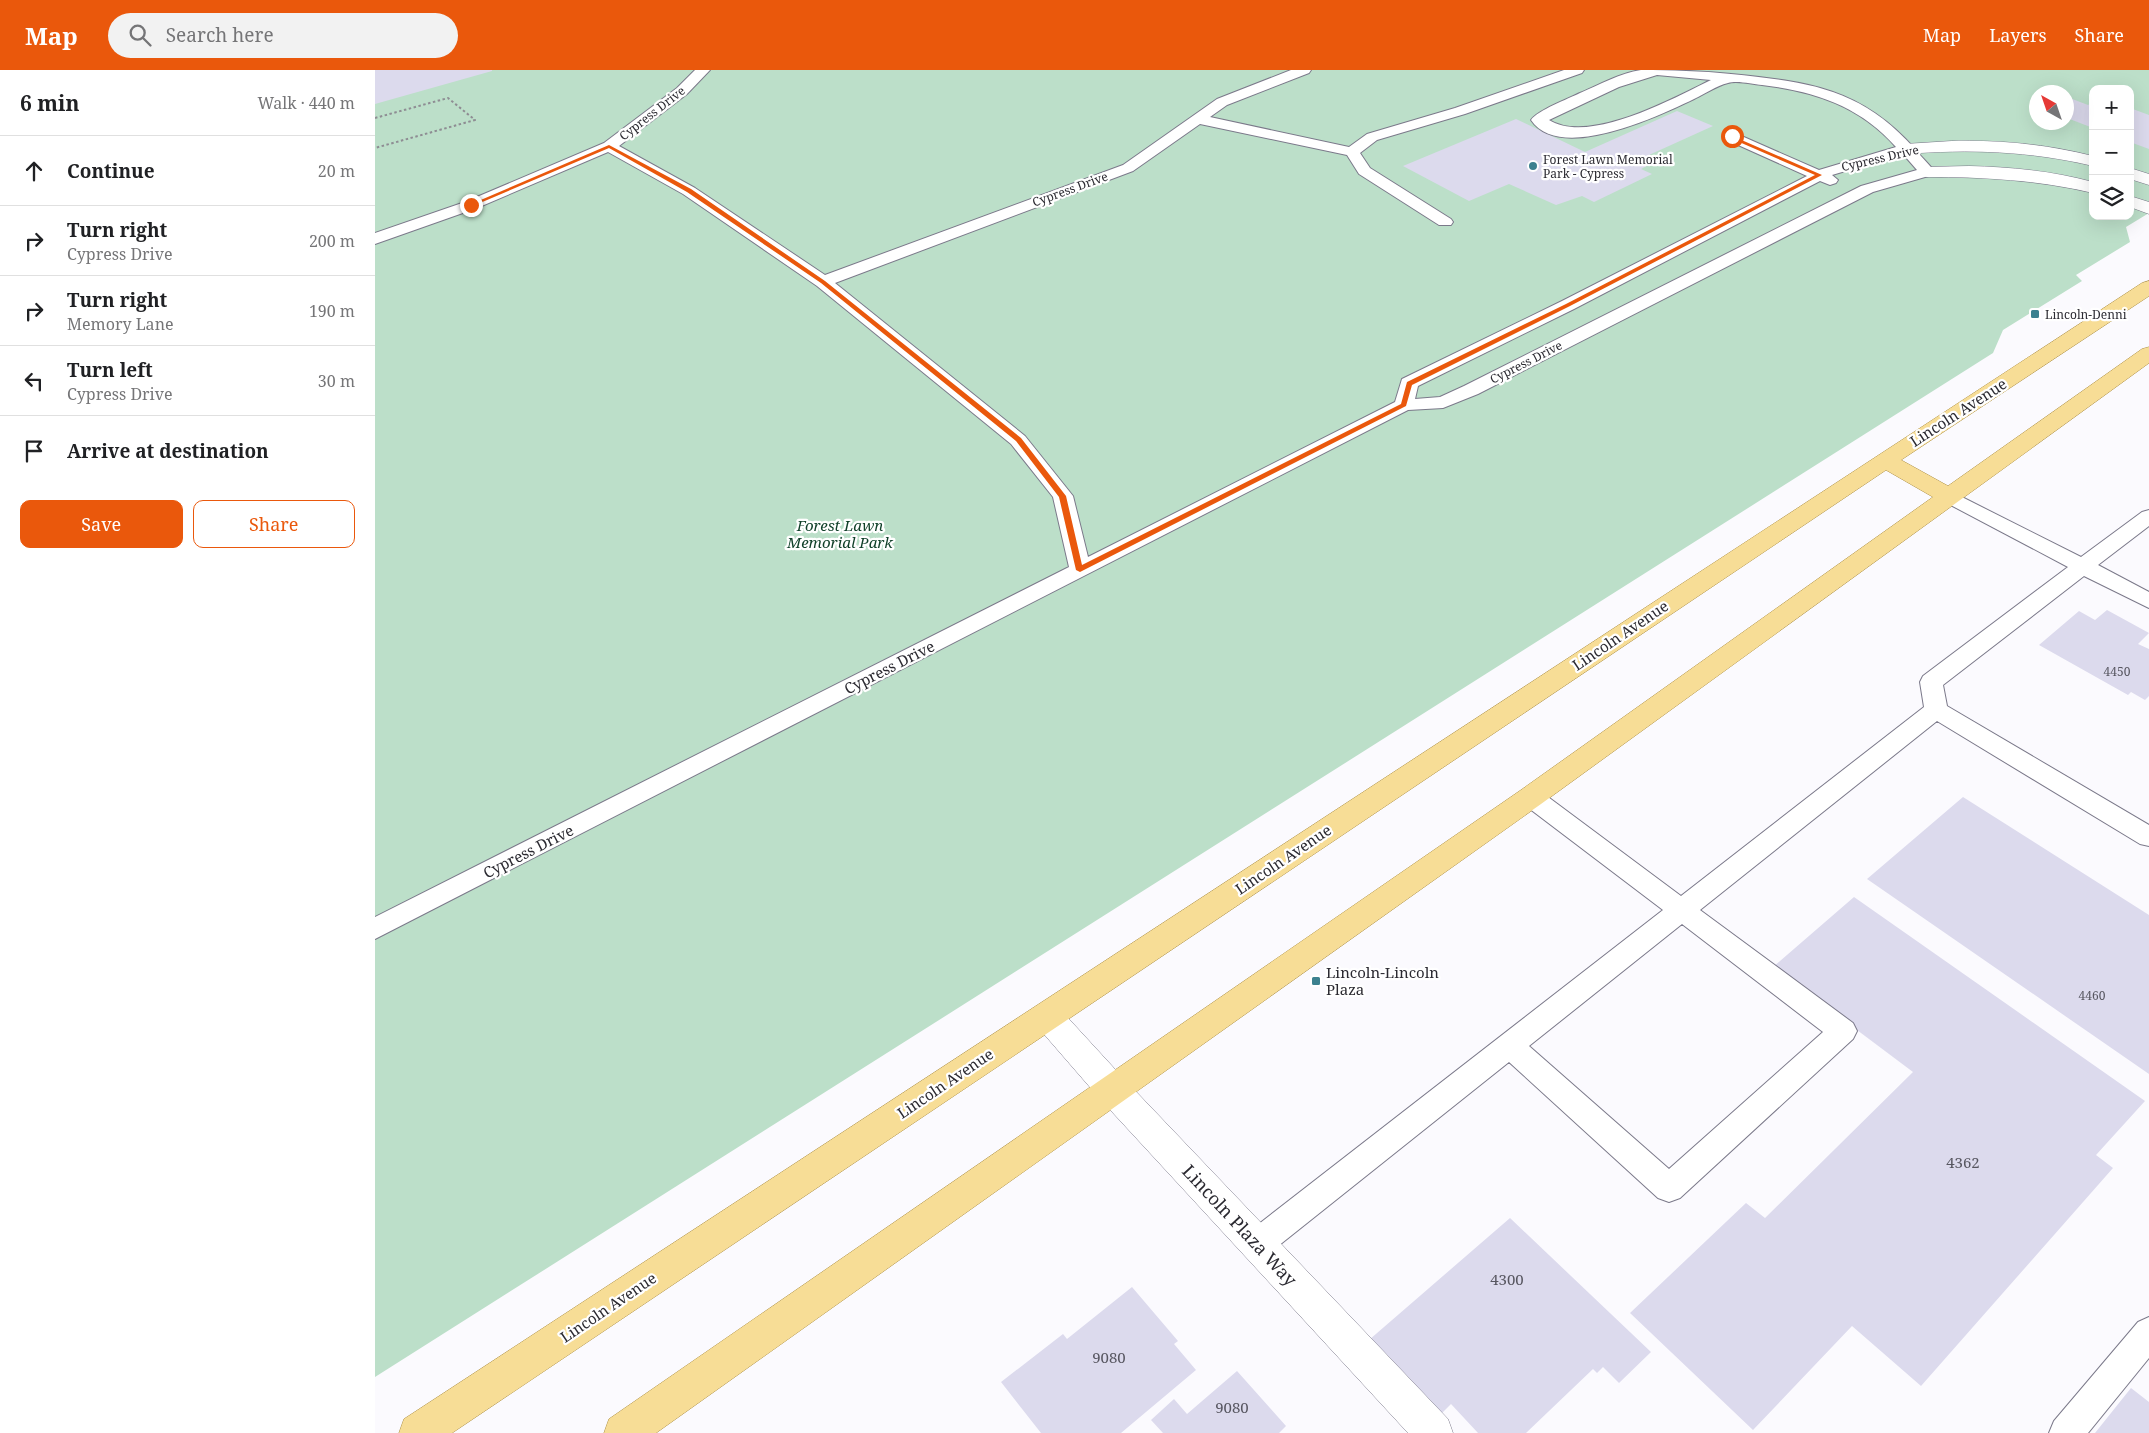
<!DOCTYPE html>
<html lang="en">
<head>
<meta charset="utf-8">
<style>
	:root { --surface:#fff; --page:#f2f2f2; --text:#202124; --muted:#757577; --line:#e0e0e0; --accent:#ea580c }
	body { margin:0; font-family:"Noto Serif",serif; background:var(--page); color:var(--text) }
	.controls { position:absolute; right:15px; top:15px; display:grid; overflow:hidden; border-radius:10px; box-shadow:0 5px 20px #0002 }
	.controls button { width:45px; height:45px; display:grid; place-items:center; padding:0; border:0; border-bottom:1px solid var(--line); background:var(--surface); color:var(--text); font:25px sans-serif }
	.compass { position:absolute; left:1654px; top:15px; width:45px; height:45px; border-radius:50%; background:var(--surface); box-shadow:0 5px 20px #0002; rotate:320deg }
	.stop { position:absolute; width:15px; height:15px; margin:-11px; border:4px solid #ea580c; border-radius:50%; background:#fff }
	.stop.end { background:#ea580c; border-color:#fff; box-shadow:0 1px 5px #0008 }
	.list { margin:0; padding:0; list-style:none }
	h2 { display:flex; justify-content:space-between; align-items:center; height:65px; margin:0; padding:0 20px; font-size:21px }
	h2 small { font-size:16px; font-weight:400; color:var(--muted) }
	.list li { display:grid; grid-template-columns:32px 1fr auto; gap:15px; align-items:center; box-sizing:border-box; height:70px; padding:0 20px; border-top:1px solid var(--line) }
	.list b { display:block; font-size:19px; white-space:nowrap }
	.list p { margin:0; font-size:16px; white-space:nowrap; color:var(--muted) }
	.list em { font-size:16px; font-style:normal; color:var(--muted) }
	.actions { display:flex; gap:10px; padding:15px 20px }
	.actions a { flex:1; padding:11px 0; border:1px solid var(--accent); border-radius:10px; text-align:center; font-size:18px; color:var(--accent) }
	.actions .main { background:var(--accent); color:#fff }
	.icon { flex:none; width:28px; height:28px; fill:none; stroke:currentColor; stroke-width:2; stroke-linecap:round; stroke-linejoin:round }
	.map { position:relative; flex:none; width:1774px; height:1363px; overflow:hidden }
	header { display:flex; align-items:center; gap:30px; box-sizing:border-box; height:70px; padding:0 25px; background:var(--accent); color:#fff }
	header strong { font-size:24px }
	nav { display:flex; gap:28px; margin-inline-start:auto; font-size:18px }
	.search { width:350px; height:45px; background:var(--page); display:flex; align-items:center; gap:12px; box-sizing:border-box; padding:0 18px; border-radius:28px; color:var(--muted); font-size:19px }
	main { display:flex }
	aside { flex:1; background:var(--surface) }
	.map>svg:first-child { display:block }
</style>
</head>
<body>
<header>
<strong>Map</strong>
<div class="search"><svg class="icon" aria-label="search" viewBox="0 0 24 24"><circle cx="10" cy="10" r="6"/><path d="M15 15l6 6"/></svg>Search here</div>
<nav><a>Map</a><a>Layers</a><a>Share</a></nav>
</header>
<main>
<aside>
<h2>6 min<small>Walk · 440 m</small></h2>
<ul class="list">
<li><svg class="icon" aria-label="ahead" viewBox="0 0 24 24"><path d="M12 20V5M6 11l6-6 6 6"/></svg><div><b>Continue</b></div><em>20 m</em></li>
<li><svg class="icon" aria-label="right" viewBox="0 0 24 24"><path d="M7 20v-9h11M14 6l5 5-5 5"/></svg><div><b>Turn right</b><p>Cypress Drive</p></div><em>200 m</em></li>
<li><svg class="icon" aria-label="right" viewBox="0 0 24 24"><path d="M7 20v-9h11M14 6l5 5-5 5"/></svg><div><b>Turn right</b><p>Memory Lane</p></div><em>190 m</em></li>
<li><svg class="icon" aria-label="left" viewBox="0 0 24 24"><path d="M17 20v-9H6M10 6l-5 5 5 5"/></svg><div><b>Turn left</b><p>Cypress Drive</p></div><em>30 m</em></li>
<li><svg class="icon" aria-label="arrive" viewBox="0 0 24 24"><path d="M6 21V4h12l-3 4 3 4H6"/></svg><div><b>Arrive at destination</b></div></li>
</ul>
<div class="actions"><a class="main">Save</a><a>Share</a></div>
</aside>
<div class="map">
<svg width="1774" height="1363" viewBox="0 0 1774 1363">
	<rect width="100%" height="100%" fill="#fbfafe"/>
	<path fill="#bcdfc9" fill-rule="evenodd" d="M0 0H1774V143L1751 157 1755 172 1701 205 1707 211 1628 260 1618 283 0 1307ZM1718 19H1755V146H1718ZM1662 22H1692V52H1662Z"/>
	<path fill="#dcdaed" d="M0 0H117V1L0 34Z
		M1692 27 1713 35 1718 32V58L1692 48Z
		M1755 38 1774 45V79L1755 72Z
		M1302 41 1338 56 1274 85 1285 89 1266 99 1277 104 1219 132 1207 126 1181 135 1134 114 1094 131 1028 96 1141 49 1210 82Z
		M1732 540 1774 563 1763 574 1774 579V626L1770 630 1756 622 1753 625 1664 575 1704 541 1720 550Z
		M1588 727 1774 845V1004L1492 809Z
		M1479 827 1770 1031 1721 1085 1738 1098 1546 1316 1477 1256 1378 1360 1255 1243 1371 1133 1390 1148 1538 1002 1398 897Z
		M1135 1148 1276 1282 1244 1313 1228 1297 1222 1303 1218 1299 1151 1363H1103L1076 1334 1064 1346 994 1270Z
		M757 1217 803 1271 799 1274 821 1300 746 1363H666L626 1312 688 1264 692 1269Z
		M862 1301 911 1356 904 1363H788L776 1350 799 1329 812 1344Z
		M1756 1318 1774 1332V1363H1720Z"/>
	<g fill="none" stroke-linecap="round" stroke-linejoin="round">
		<g stroke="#7b798a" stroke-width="2">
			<path id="lane" d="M320 0H335L312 24 244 76 320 118 450 205 748 95 842 29 916 0H936L934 3 852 35 835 47 974 77 992 64 1080 38 1189 0H1209L1207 3 1090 44 1002 70 985 83 995 98 1076 149 1078 152 1076 155H1064L984 104 972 85 825 54 758 101 460 213 650 366 698 426 713 487 1020 332 1027 309 1187 231 1432 106 1352 70 1350 67 1352 64H1362L1444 100 1521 77C1485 36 1439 21 1387 15 1377 14 1362 10 1353 13 1341 16 1330 24 1319 29 1284 46 1185 93 1156 50 1163 40 1193 29 1205 23 1224 15 1245 3 1266 0 1295 0 1327 1 1356 4 1434 12 1486 18 1540 79 1546 87 1554 94 1560 102L1557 105 1498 122 1103 324 1068 338 1033 340 0 869V847L694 497 678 427 636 374 442 216 308 124 233 82 102 138 0 174V163L90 132 229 73 302 18ZM1282 5 1336 10C1297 29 1214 75 1174 50L1244 17ZM1528 84 1542 100 1486 116 1089 316 1065 327 1040 329 1043 316 1199 239 1445 111 1455 115 1461 113 1463 110 1457 105Z
				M1575 421 1706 487 1767 442 1774 440V456L1723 495 1774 522V538L1709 506 1568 615 1572 636 1774 755V776L1765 774 1562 651 1325 840 1478 953 1482 961 1478 969 1305 1128 1294 1132 1283 1128 1134 992 893 1184 882 1188 871 1184 867 1174 871 1164 1288 840 1147 733 1144 727 1147 721 1156 718 1165 721 1306 826 1549 637 1545 612 1548 606 1693 497 1568 431 1565 427 1568 423ZM1307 854 1448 962 1294 1099 1154 976Z
				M1774 1247V1288L1713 1363H1674L1679 1351 1763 1252Z"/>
		</g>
		<g stroke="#7b798a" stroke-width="1">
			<path id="street" d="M1577 71C1625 70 1671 74 1718 86V96C1655 81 1594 79 1530 84L1524 83 1521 79 1524 75 1530 74Z
				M1594 96C1636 97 1677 101 1718 112V123C1662 110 1609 107 1552 107L1546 106 1543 102 1546 98 1552 97Z
				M1755 98 1774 104V115L1755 109Z
				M1755 126 1774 132V144L1755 137Z
				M672 933 683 937 750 1010 1073 1349 1078 1363H1033L726 1030 661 955 656 946 661 937Z"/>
		</g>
		<g stroke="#ac8f45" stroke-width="1">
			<path id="primary" d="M1774 211V226L1526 390 1573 416 1767 279 1774 277V293L1166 734 281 1363H229L234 1349 1146 720 1558 427 1511 400 77 1363H24L29 1349 1767 213Z"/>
		</g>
		<path stroke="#8e8d93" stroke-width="2" stroke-dasharray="2.5 2.5" stroke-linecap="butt" d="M0 48 73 28 100 50 0 78"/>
		<use href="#lane" fill="#fff" fill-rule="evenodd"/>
		<use href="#street" fill="#fff" fill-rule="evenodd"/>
		<use href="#primary" fill="#f7dd96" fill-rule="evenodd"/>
	</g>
	<path fill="#ea580c" d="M1355 65 1447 105 1195 236 1037 315 1031 336 705 502 701 500 684 427 641 371 446 213 312 122 234 78 98 136 94 135 234 75 316 119 450 211 646 368 691 426 707 495 1026 334 1032 312 1191 234 1440 105 1355 68Z"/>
	<g fill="#3c818f" stroke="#fff" stroke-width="2">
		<circle cx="1158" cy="96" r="5"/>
		<rect x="1655" y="239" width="10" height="10" rx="2.5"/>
		<rect x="936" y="906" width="10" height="10" rx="2.5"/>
	</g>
	<g text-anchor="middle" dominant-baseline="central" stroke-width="4.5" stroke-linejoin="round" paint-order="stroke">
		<g font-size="12" fill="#2b2a31" stroke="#fff">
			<text transform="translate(277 43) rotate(-38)">Cypress Drive</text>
			<text transform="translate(1505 88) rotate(-13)">Cypress Drive</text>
			<text transform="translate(695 119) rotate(-20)">Cypress Drive</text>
			<text transform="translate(1151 292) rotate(-27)">Cypress Drive</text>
		</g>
		<g font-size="12" fill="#2b2a31" stroke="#fff" text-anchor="start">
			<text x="1168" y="89">Forest Lawn Memorial<tspan x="1168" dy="14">Park - Cypress</tspan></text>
			<text x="1670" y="244">Lincoln-Denni</text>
		</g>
		<g font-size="12" fill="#575660">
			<text x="1742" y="601">4450</text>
			<text x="1717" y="925">4460</text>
		</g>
		<g font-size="15" fill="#2b2a31" stroke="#fff">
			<text transform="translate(1583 342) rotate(-33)">Lincoln Avenue</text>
			<text transform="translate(1245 565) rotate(-34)">Lincoln Avenue</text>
			<text transform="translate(514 597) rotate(-27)">Cypress Drive</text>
			<text transform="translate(153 781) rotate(-27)">Cypress Drive</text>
			<text transform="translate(908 789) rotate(-34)">Lincoln Avenue</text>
			<text transform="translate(570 1013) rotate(-34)">Lincoln Avenue</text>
			<text transform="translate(233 1237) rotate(-34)">Lincoln Avenue</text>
		</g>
		<g font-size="15" font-style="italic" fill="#104029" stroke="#fff">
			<text x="465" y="455">Forest Lawn<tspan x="465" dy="17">Memorial Park</tspan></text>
		</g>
		<g font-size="15" fill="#2b2a31" stroke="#fff" text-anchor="start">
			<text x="951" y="902">Lincoln-Lincoln<tspan x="951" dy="17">Plaza</tspan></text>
		</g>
		<g font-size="15" fill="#575660">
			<text x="1588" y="1092">4362</text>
			<text x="1132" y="1209">4300</text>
			<text x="734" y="1287">9080</text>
			<text x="857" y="1337">9080</text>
		</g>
		<g font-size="18" fill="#2b2a31" stroke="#fff">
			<text transform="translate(865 1155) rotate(47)">Lincoln Plaza Way</text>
		</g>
	</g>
</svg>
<div class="controls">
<button>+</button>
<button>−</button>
<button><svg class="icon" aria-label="layers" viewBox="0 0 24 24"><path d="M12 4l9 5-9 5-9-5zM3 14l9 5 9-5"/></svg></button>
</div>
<svg class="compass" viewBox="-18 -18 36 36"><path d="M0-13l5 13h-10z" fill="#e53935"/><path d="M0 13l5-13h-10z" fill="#757577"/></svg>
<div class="stop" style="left:1357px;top:66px"></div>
<div class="stop end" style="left:96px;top:135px"></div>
</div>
</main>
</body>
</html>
